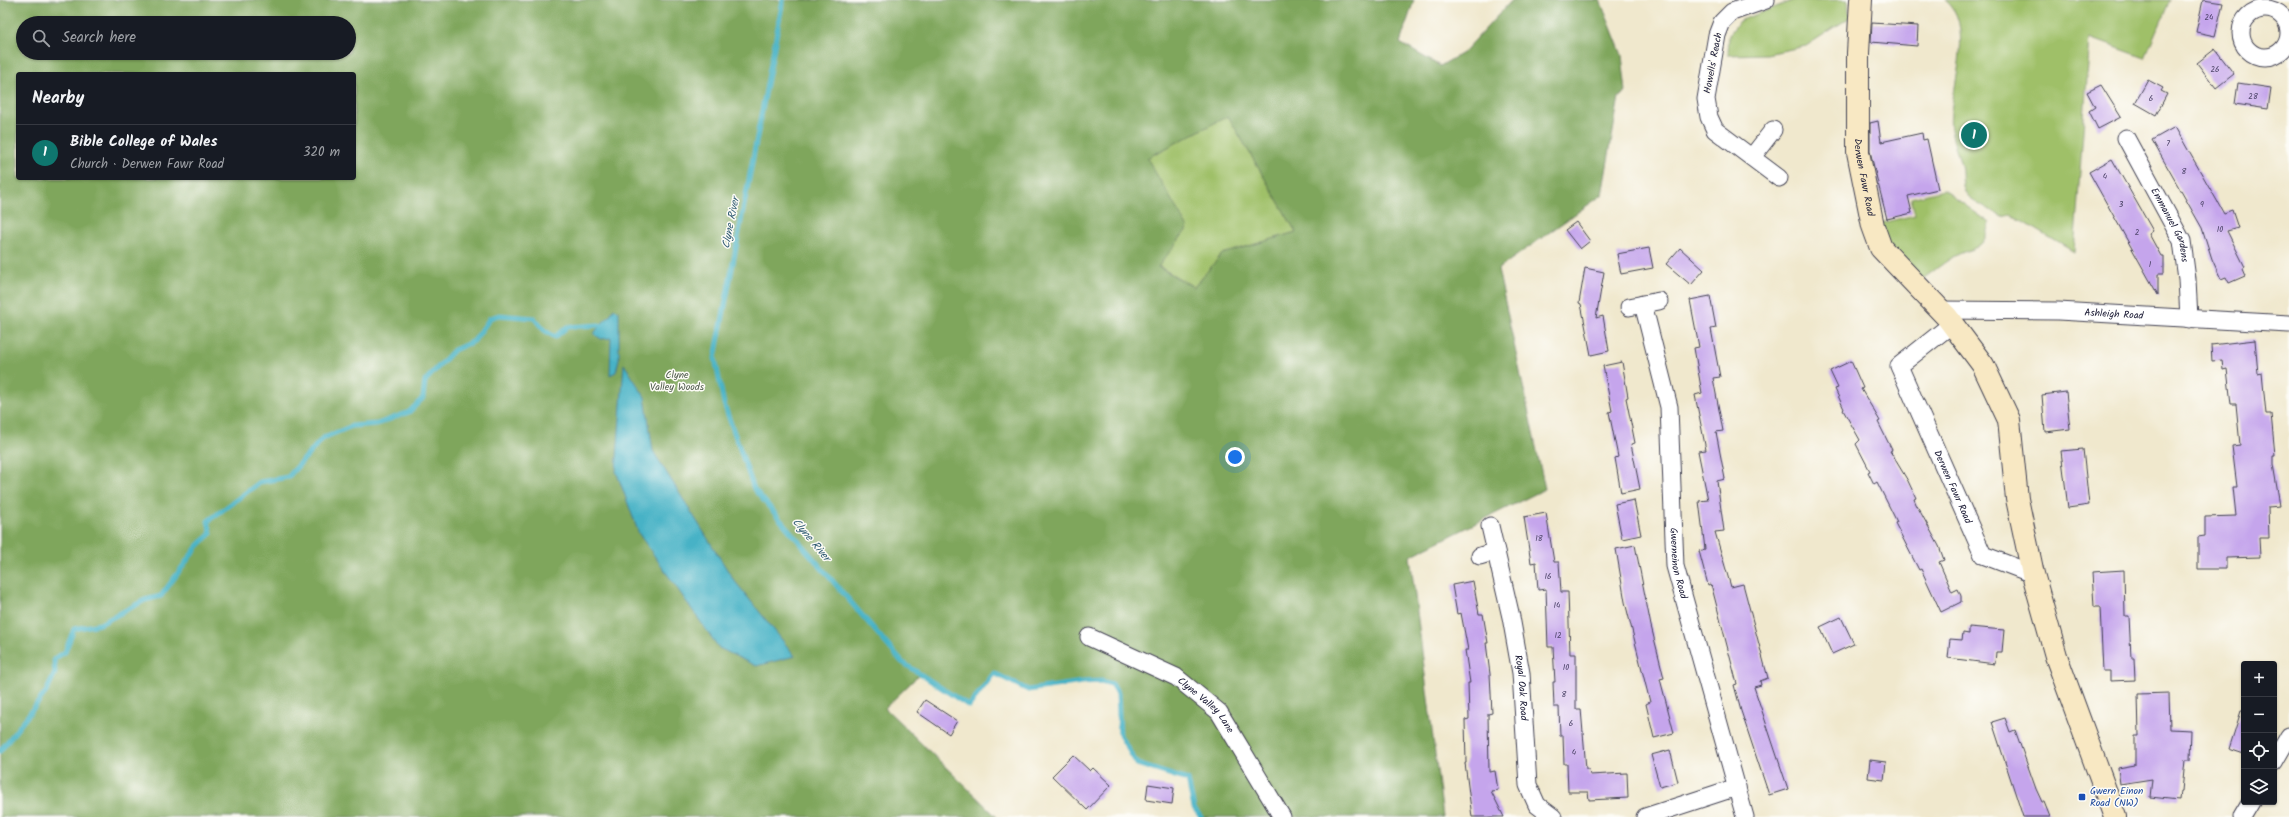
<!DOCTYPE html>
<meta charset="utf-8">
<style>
body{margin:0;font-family:Kalam,sans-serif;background:#20242c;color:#f1f3f6}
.controls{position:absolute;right:12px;bottom:12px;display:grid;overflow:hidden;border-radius:4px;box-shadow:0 1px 3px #0004}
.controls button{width:36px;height:36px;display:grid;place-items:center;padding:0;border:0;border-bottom:1px solid #363941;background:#171b24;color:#f1f3f6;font:20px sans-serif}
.you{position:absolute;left:1235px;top:457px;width:14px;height:14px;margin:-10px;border:3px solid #fff;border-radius:50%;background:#1a73e8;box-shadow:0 0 0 6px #1a73e833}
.badge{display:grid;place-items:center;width:26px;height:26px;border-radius:50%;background:#0f766e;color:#fff;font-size:13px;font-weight:700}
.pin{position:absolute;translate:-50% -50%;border:2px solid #fff;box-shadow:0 1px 4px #0006}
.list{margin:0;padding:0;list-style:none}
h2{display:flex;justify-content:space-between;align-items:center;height:52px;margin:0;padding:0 16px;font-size:17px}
h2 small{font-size:13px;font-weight:400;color:#9ea1a6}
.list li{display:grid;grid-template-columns:26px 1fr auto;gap:12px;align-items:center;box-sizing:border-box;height:56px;padding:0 16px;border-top:1px solid #363941}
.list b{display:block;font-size:15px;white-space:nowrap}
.list p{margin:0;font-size:13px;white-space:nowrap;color:#9ea1a6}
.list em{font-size:13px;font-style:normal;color:#9ea1a6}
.icon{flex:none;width:22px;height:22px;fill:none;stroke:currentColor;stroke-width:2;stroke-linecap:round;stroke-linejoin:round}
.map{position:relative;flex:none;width:2289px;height:817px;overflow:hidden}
.search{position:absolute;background:#171b24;box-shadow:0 1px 3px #0004;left:16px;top:16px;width:340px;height:44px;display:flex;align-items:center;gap:10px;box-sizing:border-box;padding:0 14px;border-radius:22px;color:#9ea1a6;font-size:15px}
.panel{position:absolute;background:#171b24;box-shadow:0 1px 3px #0004;left:16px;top:72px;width:340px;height:108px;border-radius:4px}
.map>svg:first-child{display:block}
</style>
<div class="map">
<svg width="2289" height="817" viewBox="0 0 2289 817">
<rect width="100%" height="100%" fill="#fdfcf7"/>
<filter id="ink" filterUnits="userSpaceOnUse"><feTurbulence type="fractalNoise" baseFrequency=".025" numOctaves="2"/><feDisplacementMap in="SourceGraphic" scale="8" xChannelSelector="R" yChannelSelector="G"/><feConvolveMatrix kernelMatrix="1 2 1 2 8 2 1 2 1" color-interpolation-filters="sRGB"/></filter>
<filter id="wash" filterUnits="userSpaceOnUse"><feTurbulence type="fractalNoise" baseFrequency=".012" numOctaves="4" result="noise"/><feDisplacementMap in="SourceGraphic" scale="16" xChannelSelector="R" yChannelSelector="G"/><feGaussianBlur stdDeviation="0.9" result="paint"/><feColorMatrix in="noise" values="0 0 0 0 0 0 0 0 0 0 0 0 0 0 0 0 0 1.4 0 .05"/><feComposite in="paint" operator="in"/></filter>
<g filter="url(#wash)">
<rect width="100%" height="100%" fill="#f0e8cd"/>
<g fill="#9fc068" stroke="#607152">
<polygon points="1794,0 1848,0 1849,12 1852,16 1806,46 1767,54 1728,55 1729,35 1739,21"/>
<path d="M1945,0h225l-25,58 -55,-20 -16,214 -62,-37 -10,2 -32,-19 -5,-6c-4,-9 -2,-17 -4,-27 -5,-19 -13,-32 -10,-53 3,-30 23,-91 -6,-112z"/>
<polygon points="1228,115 1296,232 1223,254 1194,287 1158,266 1147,158"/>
<path d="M1944,190l46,33c-7,30 -15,22 -37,34 -11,7 -22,16 -33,24l-32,-35 -7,-23 34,-8 -4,-17z"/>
</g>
<path fill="#7fa65c" stroke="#50644c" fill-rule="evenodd" d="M0,0h1414l-14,43 40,23 24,-14 48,-52h88l22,55 4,37 -7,5 -17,98 -104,74 47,220 -135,67 33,261h-242l-7,-9 -6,-28 -51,-16 -17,-29 -2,-42 -6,-9 -11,-3 -19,1 -54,8 -34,-17 -25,33 -49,-32 -35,34 112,109h-997zM23,23h326v30h-326zM18,74h336v104h-336zM1228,116l68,116 -74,22 -28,33 -36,-20 30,-39 -41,-70z"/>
<g fill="#47b2c6" stroke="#346a80">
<path d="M614,308l5,4v47l-3,13 -6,3 1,-37 -10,1 -7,-5c6,-12 15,-14 20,-26z"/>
<polygon points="624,364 645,397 653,451 733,579 795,656 756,666 719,648 639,534 616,471"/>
</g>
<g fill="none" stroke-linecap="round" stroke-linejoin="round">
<g stroke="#47b2c6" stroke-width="5">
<polyline points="783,0 715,358 724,404 754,489 902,662 969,706 994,673 1028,690 1082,682 1101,681 1112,684 1118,693 1120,735 1137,764 1188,780 1194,808 1201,817"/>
<polyline points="0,751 46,692 55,673 54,659 65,652 74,629 100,624 145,600 161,596 197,547 211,533 208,521 260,482 288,477 323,438 352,426 377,424 409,412 423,398 425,381 454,350 474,341 490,318 499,315 534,318 544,330 555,337 567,327 599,325"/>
</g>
</g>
<g id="blocks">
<g fill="#c5a5ec">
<polygon points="2203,0 2223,3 2215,36 2196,32"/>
<polygon points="1872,23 1918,26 1917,46 1871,42"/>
<polygon points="2215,49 2234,74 2216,88 2197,63"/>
<polygon points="2148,80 2163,88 2161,91 2167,94 2156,115 2135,103"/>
<polygon points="2238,83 2271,88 2268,109 2235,104"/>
<polygon points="2101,85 2121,117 2098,129 2089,111 2095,107 2087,92"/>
<polygon points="1878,121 1881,142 1922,133 1923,140 1927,139 1938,189 1908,196 1912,213 1887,219 1870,151 1870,123"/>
<polygon points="2175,127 2224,213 2232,210 2238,228 2227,231 2245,267 2242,269 2245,276 2229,283 2226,277 2221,279 2212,259 2202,228 2152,140"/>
<polygon points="2112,159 2153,231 2149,234 2161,256 2164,256 2164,274 2158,274 2158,295 2089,172"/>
<polygon points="1576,222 1590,241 1580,249 1565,230"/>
<polygon points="1649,248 1653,268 1621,274 1617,254"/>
<polygon points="1680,248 1704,270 1691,285 1666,264"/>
<polygon points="1585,268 1604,272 1596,318 1603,316 1609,351 1591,355 1581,304 1579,303"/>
<polygon points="1710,296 1716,328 1711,329 1720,377 1713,378 1723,431 1716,432 1725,479 1717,481 1724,531 1715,532 1731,587 1743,584 1768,678 1760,681 1761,685 1754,687 1788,789 1769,795 1741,711 1734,685 1737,684 1711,584 1708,585 1699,551 1705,549 1699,501 1708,500 1698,451 1706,450 1695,395 1702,393 1694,348 1699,347 1690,300"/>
<polygon points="2255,340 2258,374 2262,373 2266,414 2271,414 2275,455 2273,455 2273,464 2280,506 2268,507 2269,538 2259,538 2260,557 2226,558 2226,569 2198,569 2198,537 2205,536 2205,517 2236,516 2233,487 2237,487 2232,446 2240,445 2236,404 2231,404 2227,369 2223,370 2222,360 2212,361 2211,345"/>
<polygon points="1851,361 1863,388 1861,389 1880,421 1878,422 1892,450 1890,451 1908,481 1916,498 1914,499 1916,504 1939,546 1944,560 1939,562 1952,592 1958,589 1961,596 1961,602 1941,612 1921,569 1919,570 1895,523 1897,522 1877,482 1874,484 1868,472 1870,471 1856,444 1860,440 1843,410 1844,409 1835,389 1838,388 1830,371"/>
<polygon points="1622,362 1628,397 1626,398 1635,443 1631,444 1640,489 1621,493 1615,458 1618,457 1609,412 1612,411 1603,366"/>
<polygon points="2066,392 2070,429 2045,432 2042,395"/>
<polygon points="2083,449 2089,505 2068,508 2061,451"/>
<polygon points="1634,500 1641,535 1622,539 1615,504"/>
<polygon points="1546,513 1554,562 1559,562 1561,592 1568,592 1570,654 1576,654 1576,709 1581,709 1586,769 1589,769 1590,775 1627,773 1628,798 1589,800 1588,792 1568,792 1567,764 1564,764 1563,736 1560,736 1559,707 1554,707 1553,682 1555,682 1553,647 1548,647 1546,589 1538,590 1536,562 1531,563 1524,517"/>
<polygon points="1635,545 1651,626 1664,678 1660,679 1674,733 1654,738 1646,704 1650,702 1625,602 1616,549"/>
<polygon points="2124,570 2125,616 2129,616 2131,658 2134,658 2135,680 2110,681 2110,671 2103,671 2100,607 2094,607 2092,572"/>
<polygon points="1473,581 1479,614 1483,614 1488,643 1486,643 1490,674 1492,713 1488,714 1489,772 1495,771 1498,790 1491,791 1504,817 1472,817 1465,763 1466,763 1465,720 1469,719 1468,683 1470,683 1465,650 1468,650 1461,613 1457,614 1452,585"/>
<polygon points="1841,617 1854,644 1832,654 1820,627"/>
<polygon points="1969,627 2004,630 2002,652 1996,652 1995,664 1948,658 1950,639 1962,640 1963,633 1969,634"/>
<polygon points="2169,693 2170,729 2191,730 2190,760 2185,760 2182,791 2180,791 2179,800 2150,797 2152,779 2120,784 2118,768 2135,765 2135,736 2139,736 2138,694"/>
<polygon points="925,700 957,721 949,734 917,712"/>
<polygon points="2241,711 2244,711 2244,754 2229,749"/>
<polygon points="2005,718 2010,732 2015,730 2036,789 2042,802 2044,802 2050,817 2023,817 1992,722"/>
<polygon points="1670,750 1678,782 1660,787 1651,755"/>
<polygon points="1073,755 1090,771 1093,768 1111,785 1087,810 1052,776"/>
<polygon points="1870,760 1886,762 1884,780 1868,778"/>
<polygon points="1148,784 1174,788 1172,804 1146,800"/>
</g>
</g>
</g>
<g filter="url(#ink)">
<use href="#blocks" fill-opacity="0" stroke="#414051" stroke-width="1"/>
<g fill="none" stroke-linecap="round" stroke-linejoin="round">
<defs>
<g id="street">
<polyline points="1766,0 1732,12 1722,22 1717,35 1706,99 1709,117 1715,130 1779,178"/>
<circle cx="2265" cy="33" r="24"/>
<path id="s1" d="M2126,138l56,103 5,38 2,40"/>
<polyline points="1752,157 1773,130"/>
<path id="s2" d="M1643,304l26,103 6,159 70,251"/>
<polyline points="1629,307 1659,301"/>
<path id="s3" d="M1939,310l119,1 231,13"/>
<path id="s4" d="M1952,324l-53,42 84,189 50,19"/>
<path id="s5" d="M1490,526l21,91 10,56 7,112 9,20 16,12"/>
<polyline points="1480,556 1496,551"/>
<path id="s6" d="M1089,637l87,40 43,35 63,105"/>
<polyline points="2274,762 2289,736"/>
<polyline points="1645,817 1737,787"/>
<polyline points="2242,817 2251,802"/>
</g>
<g id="secondary">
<path id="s7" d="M1861,0l-3,53v99l15,74 8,22 66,69 36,48 26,55 8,79 16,75 23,82 59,161"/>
</g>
</defs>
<use href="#street" stroke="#414051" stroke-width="19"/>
<use href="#secondary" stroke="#414051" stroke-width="24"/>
<use href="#street" stroke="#fff" stroke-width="17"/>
<use href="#secondary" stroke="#f8e8c3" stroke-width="22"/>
</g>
</g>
<rect fill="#1a4fb4" stroke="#fdfcf7" stroke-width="1.5" x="2078" y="793" width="8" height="8" rx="2"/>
<g text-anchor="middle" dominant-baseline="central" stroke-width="3" stroke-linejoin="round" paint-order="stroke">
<g font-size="8" fill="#4b4367">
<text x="2209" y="17">24</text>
<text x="2215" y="69">26</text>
<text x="2253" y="96">28</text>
<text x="2151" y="98">6</text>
<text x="2168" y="143">7</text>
<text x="2184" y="171">8</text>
<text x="2105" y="176">4</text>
<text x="2121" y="204">3</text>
<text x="2202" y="204">9</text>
<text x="2220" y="229">10</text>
<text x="2137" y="232">2</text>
<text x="2150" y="264">1</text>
<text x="1539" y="538">18</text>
<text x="1548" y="576">16</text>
<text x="1557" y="605">14</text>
<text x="1558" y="635">12</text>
<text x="1566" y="667">10</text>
<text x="1564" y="694">8</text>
<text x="1571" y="723">6</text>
<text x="1574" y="752">4</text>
</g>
<g font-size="10" fill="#22223b" stroke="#fdfcf7">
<text transform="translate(1713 63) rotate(-79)">Howells' Reach</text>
<text stroke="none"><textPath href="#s7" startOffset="178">Derwen Fawr Road</textPath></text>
<text stroke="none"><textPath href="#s1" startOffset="98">Emmanuel Gardens</textPath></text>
<text stroke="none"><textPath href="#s3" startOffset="175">Ashleigh Road</textPath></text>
<text stroke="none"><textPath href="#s4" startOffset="200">Derwen Fawr Road</textPath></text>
<text stroke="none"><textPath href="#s2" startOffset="263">Gwerneinon Road</textPath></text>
<text stroke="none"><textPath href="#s5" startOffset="165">Royal Oak Road</textPath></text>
<text stroke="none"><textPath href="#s6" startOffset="137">Clyne Valley Lane</textPath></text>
</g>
<g font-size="10" fill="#4e594b" stroke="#fdfcf7">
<text x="677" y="375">Clyne<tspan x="677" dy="12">Valley Woods</tspan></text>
</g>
<g font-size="10" fill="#164399" stroke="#fdfcf7" text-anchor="start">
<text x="2090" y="791">Gwern Einon<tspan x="2090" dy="12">Road (NW)</tspan></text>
</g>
<g font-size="11" font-style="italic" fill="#315c73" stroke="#fdfcf7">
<text transform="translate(731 223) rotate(-79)">Clyne River</text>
<text transform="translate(811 540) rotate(50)">Clyne River</text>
</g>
</g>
</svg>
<div class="controls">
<button>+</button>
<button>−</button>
<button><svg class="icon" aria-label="locate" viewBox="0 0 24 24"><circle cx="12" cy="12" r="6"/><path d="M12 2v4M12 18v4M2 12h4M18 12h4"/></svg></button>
<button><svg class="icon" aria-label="layers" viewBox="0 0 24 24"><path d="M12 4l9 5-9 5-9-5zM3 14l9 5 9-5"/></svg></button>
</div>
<div class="you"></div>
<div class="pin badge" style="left:1974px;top:135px">1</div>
<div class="search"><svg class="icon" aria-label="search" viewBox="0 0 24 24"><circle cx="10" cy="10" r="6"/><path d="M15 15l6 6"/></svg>Search here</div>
<section class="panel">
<h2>Nearby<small></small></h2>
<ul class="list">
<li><span class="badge">1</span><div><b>Bible College of Wales</b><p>Church · Derwen Fawr Road</p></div><em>320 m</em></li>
</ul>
</section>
</div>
